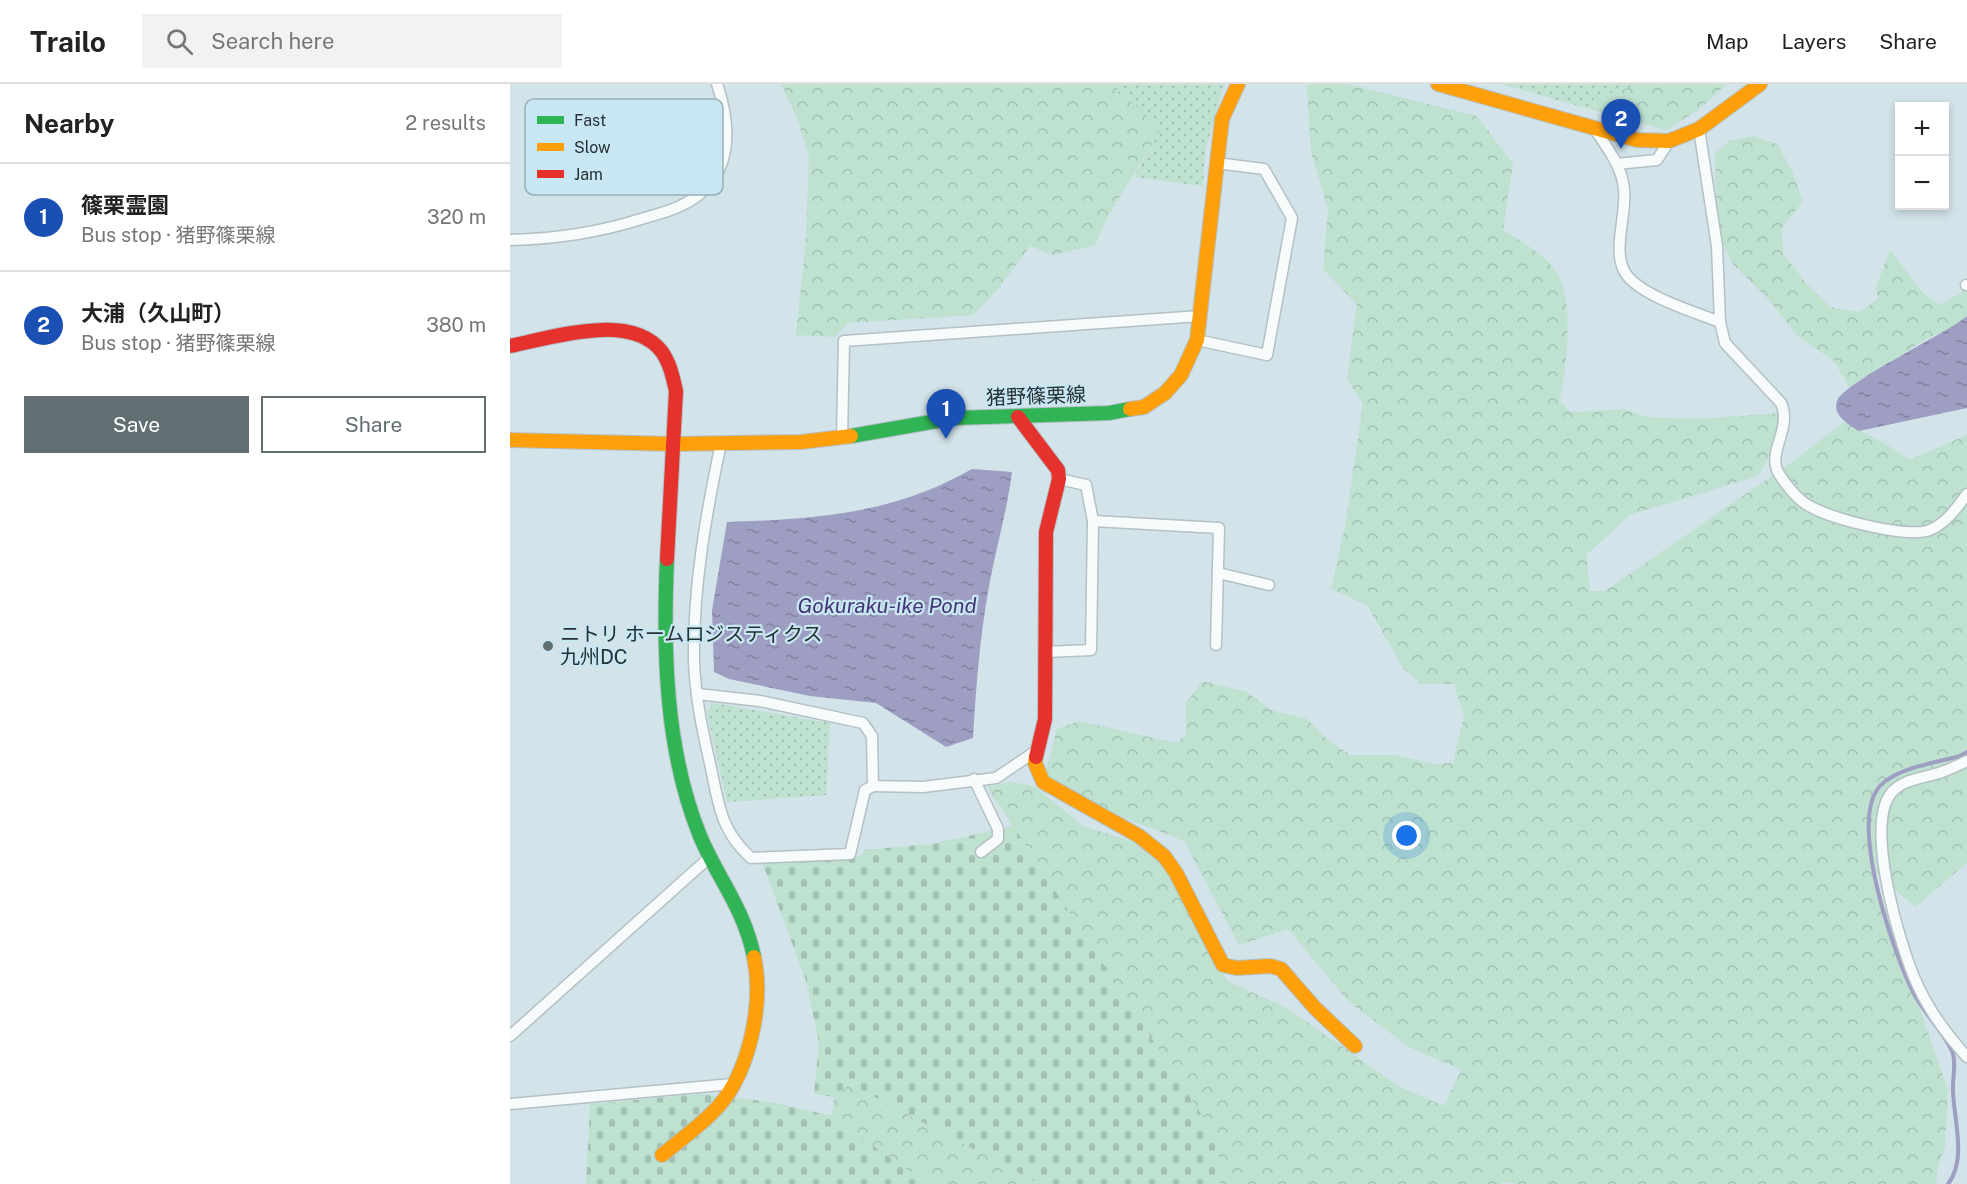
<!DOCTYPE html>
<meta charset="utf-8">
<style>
body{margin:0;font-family:"Public Sans","Noto Sans JP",sans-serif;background:#f2f2f2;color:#222}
.controls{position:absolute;right:18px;top:18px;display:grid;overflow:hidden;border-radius:0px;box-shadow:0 3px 9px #0003}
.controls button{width:54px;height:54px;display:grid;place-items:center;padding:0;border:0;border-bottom:2px solid #e0e0e0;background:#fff;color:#222;font:30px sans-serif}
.you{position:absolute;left:897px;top:752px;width:21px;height:21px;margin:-15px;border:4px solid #fff;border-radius:50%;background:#1a73e8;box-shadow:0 0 0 9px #1a73e833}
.badge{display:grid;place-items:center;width:39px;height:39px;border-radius:50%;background:#616f73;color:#fff;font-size:20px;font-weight:700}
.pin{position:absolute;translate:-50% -50px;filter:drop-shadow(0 2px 3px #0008)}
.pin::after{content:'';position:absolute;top:32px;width:21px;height:18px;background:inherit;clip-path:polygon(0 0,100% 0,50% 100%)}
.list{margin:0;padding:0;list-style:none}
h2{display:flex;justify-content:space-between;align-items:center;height:78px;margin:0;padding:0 24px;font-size:26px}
h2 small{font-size:20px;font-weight:400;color:#767676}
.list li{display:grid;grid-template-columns:39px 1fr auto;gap:18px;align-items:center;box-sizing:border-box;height:108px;padding:0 24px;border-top:2px solid #e0e0e0}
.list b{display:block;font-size:22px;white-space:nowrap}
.list p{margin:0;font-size:20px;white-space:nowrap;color:#767676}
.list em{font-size:20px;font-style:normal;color:#767676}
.actions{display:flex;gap:12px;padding:18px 24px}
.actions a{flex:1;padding:14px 0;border:2px solid #616f73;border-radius:0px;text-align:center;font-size:21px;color:#616f73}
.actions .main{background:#616f73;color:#fff}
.icon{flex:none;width:33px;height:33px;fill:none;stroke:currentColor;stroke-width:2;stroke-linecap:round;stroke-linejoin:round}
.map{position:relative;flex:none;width:1457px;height:1100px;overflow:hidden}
header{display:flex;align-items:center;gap:36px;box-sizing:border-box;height:84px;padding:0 30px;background:#fff;border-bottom:2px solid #e0e0e0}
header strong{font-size:28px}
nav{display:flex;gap:33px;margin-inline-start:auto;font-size:21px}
.search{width:420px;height:54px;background:#f2f2f2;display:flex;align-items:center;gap:15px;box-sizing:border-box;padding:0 21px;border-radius:0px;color:#767676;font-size:22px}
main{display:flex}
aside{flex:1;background:#fff}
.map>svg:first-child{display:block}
</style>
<header>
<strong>Trailo</strong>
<div class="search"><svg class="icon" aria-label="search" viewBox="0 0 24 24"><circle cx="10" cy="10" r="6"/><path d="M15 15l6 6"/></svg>Search here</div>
<nav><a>Map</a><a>Layers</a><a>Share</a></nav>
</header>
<main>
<aside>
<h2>Nearby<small>2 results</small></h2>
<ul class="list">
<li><span class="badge" style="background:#1a4fb4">1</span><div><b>篠栗霊園</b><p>Bus stop · 猪野篠栗線</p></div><em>320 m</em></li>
<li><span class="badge" style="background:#1a4fb4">2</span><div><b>大浦（久山町）</b><p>Bus stop · 猪野篠栗線</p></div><em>380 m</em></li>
</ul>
<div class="actions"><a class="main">Save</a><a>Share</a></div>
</aside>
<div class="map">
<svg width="1457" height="1100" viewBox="0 0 1457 1100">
<defs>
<pattern id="green-dots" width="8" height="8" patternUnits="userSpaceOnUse" patternTransform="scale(1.5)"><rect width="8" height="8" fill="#bee1d0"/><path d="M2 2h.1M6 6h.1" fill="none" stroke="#a3c1b3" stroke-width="1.8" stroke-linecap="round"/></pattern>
<pattern id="forest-crowns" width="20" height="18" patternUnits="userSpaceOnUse" patternTransform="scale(1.5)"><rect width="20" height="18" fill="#bee1d0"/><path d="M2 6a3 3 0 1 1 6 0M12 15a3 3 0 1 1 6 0" fill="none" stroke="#a3c1b3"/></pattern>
<pattern id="cemetery-stones" width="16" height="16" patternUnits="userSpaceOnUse" patternTransform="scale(1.5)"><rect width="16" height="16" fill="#bee1d0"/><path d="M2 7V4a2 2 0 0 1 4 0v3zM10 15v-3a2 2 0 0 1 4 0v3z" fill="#a3c1b3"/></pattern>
<pattern id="water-ripples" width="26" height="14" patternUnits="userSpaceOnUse" patternTransform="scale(1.5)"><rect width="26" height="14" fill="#9e9ec3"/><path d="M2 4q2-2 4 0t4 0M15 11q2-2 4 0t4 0" fill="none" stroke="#81819f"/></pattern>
</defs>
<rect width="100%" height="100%" fill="#d2e3e9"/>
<g fill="url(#green-dots)">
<polygon points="607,0 714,0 695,68 693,102 624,93 649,48 630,23 608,9"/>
<polygon points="991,0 1131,0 1083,15 1083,26"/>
<polygon points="203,619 320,639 316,711 217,718 197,628"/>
</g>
<g fill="url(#forest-crowns)">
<path d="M271,0h336l1,9 22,14 19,25c-21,38 -48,73 -64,113l-42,10 -23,-9 -33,44 -24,25 -125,8 -13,14 -39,-2 10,-97 3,-81 -12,-39z"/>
<path d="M800,0h37l130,32 36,48 -10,66c18,11 51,30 58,51 12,30 5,89 -1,120l10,11 55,-3 21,8 52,2 82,-6 -4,33 -18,30 -128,39 -44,40 4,36h15l190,-131 49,-38 42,22 23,16 58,-25v428l-52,44 -44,-38 77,221 -3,57 -7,19 -2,18h-422l-2,-2 -13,2h-279l-2,-44 -231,-353 25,-5 22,4 49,40 85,27 59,128 60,27 113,79 44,19 17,-36 -52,-23 -61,-46 -60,-72 -49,16 -55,-104 -133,-52 -8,-9 14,-51 22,-8 97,22 10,-8v-32l16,-22 45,11 24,18 36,9 20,20 23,16h46l37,9 20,-1 11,-47 -10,-32h-33l-18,-16 -36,-63 -36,-16 14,-62 18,-123 -16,-25 10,-74 -34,-36 5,-59 -17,-58 -4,-65z"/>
<polygon points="1131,0 1217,0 1188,26 1156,46 1083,26 1083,15"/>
<polygon points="1243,52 1267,60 1281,85 1293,117 1272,144 1273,169 1296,199 1320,223 1349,228 1368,215 1366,203 1380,166 1413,209 1430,221 1457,205 1457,232 1442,244 1418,254 1339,303 1324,277 1289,253 1257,214 1223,180 1211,155 1206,112 1205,69 1219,57"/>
<polygon points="340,1000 530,1100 423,1100 390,1081 322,1032 324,1013"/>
</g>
<g fill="url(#cemetery-stones)">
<polygon points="503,742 708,1056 710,1100 530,1100 340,1000 324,1013 304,1010 309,959 296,897 252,778 351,772 354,766 422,760"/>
<polygon points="190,1010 260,1018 322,1032 390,1081 423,1100 76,1100 80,1020"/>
</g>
<g fill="url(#water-ripples)">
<path d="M1457,232v92l-108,23c-10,-6 -27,-16 -22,-30 7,-19 109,-67 130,-85z"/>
<path d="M462,385l40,3c-5,39 -16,76 -23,114 -9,50 -13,101 -16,152l-27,9 -70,-44 -66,-7 -81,-17 -15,-7 -2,-62 15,-88c66,-2 137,-6 199,-31 16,-6 31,-14 46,-22z"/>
</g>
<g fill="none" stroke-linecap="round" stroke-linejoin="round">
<path stroke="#9e9ec3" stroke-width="4" d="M1438,1100c19,-24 6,-64 5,-92 -1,-13 4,-30 -1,-41 -10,-22 -30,-39 -40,-61 -19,-39 -64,-169 -32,-204 18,-19 56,-23 80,-30l7,-4"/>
<defs>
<g id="street">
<path d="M1084,44c12,18 28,38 30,61 3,28 -13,63 2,85 15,22 69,38 94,48"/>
<path d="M1189,45l18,117 3,76 5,21 56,60c11,24 -12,47 -4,67 5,10 17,25 26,32 21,16 99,35 124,29 17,-5 30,-23 40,-37"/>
<polyline points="1107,80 1147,76 1159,57"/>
<path d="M0,156c46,-1 87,-7 131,-21 13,-4 27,-7 39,-13 53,-24 53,-75 37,-122"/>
<polyline points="1456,201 1457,201"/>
<polyline points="687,256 757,271 782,134 754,85 706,79"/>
<polyline points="332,354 334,257 690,232"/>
<path d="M211,359c-15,71 -28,144 -27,217 1,37 9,73 17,108 8,38 10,63 40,90l99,-4 15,-64 8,-4"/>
<polyline points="583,437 709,444 706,561"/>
<polyline points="708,489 759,501"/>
<polyline points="536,568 581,566 583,437 576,401 549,395"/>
<polyline points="188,610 250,617 353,639 362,652 363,702 413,703 486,694 526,667"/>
<path d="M1457,677c-8,4 -17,8 -25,11 -17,6 -37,6 -50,20 -28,32 7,149 22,185 12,29 32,57 53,80"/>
<polyline points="464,695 488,745 488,755 471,768"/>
<polyline points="0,952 201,772"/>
<polyline points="0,1020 223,1000"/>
</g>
<g id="fast">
<polyline points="341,352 444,334 599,329 620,325"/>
<path d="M157,475c-4,91 -2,191 33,277 18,43 44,72 54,121"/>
</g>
<g id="slow">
<polyline points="928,0 1127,56 1159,57 1189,45 1250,0"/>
<polyline points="620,325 634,323 655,309 671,291 687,256 712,35 728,0"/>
<polyline points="0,356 164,360 291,358 341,352"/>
<polyline points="526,673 525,679 533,698 629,752 654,772 666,789 713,881 727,884 760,882 771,885 805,924 845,962"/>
<path d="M152,1071c17,-14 35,-27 50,-42 37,-35 52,-108 42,-156"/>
</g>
<g id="jam">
<path d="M0,262c41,-8 121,-35 152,6 8,11 11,26 14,39l-9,168"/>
<polyline points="508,333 548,386 549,395 536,448 535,635 526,673"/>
</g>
</defs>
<use href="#street" stroke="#b3c0c4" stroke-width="13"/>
<use href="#fast" stroke="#b3c0c4" stroke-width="16"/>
<use href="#slow" stroke="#b3c0c4" stroke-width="16"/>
<use href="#jam" stroke="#b3c0c4" stroke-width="16"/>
<use href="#street" stroke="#f8fbfc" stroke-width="10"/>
<use href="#fast" stroke="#30b455" stroke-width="14"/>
<use href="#slow" stroke="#ff9f0a" stroke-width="14"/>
<use href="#jam" stroke="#e5322d" stroke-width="14"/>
</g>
<circle fill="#616f73" stroke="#c9e7f2" stroke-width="2" cx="38" cy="562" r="6"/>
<g text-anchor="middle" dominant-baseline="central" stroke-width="4.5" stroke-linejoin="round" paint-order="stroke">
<g font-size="20" fill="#243034" stroke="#c9e7f2">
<text transform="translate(526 312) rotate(-2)">猪野篠栗線</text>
</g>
<g font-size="20" fill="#243034" stroke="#c9e7f2" text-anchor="start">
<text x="50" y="550">ニトリ ホームロジスティクス<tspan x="50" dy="23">九州DC</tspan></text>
</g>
<g font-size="21" font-style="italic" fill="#433576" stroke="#c9e7f2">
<text x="377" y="521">Gokuraku-ike Pond</text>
</g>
</g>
<rect x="15" y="15" width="198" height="96" rx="9" fill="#c9e7f2" stroke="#98b0b9" stroke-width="1.5"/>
<rect x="27" y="32" width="27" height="8" fill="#30b455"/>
<rect x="27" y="59" width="27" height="8" fill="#ff9f0a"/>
<rect x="27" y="86" width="27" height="8" fill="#e5322d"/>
<g font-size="16" fill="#243034">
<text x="64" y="42">Fast</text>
<text x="64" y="69">Slow</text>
<text x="64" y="96">Jam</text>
</g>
</svg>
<div class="controls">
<button>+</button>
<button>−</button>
</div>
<div class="you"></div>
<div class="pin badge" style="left:436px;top:355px;background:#1a4fb4">1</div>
<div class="pin badge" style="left:1111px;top:65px;background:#1a4fb4">2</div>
</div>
</main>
